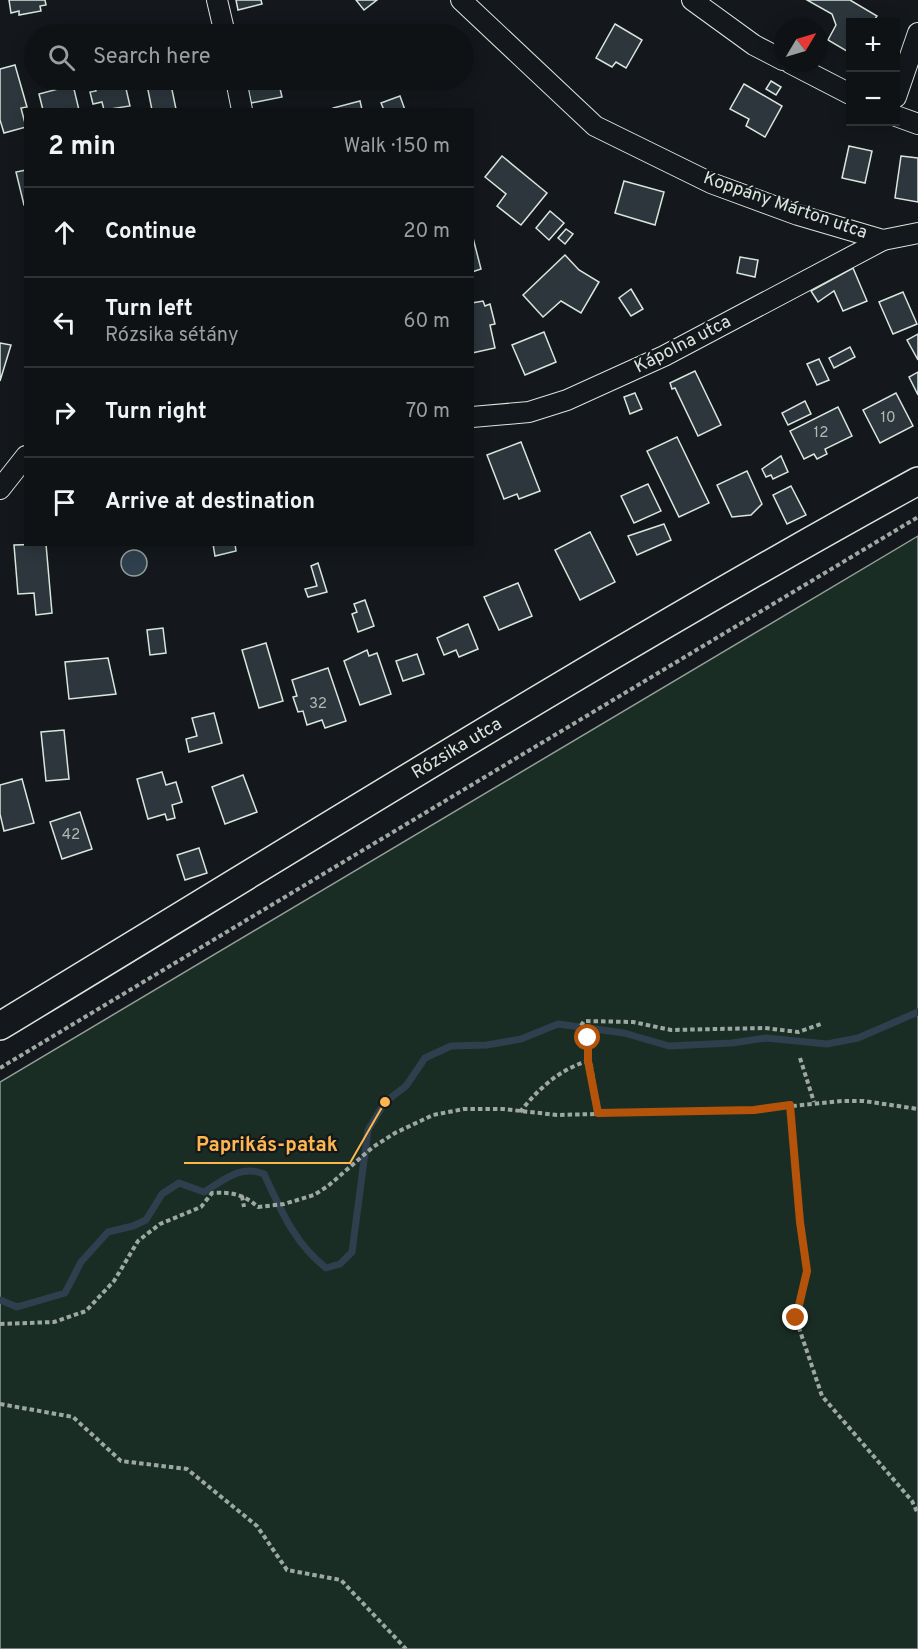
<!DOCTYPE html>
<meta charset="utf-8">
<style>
body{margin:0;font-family:Overpass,sans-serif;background:#181b1e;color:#f1f3f6}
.controls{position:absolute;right:18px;top:18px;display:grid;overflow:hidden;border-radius:0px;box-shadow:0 3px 15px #0003}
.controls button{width:54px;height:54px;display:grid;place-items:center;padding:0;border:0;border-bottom:2px solid #2f3234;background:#0f1215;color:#f1f3f6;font:30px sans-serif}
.compass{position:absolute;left:774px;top:18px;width:54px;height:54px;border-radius:50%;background:#0f1215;box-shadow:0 3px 15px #0003;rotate:52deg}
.stop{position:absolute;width:18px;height:18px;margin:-14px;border:4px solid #b45309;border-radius:50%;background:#fff}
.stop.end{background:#b45309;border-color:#fff;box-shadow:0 2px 6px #0008}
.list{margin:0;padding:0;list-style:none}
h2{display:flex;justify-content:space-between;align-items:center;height:78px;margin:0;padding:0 24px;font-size:26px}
h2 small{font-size:20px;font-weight:400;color:#9b9ea0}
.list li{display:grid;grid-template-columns:39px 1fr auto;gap:18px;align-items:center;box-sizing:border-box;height:90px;padding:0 24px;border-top:2px solid #2f3234}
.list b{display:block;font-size:22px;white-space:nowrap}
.list p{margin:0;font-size:20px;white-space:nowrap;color:#9b9ea0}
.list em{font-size:20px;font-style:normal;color:#9b9ea0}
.icon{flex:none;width:33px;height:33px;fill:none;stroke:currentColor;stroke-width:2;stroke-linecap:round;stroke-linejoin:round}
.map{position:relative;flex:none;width:918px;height:1649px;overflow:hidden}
.search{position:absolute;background:#0f1215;box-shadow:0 3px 15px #0003;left:24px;top:24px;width:450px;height:66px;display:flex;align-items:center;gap:15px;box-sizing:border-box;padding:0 21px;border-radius:33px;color:#9b9ea0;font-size:22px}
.panel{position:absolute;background:#0f1215;box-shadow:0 3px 15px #0003;left:24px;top:108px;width:450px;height:438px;border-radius:0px}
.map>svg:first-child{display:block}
</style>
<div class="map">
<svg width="918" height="1649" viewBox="0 0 918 1649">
<rect width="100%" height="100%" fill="#14181c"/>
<polygon fill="#1a2d24" stroke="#939e99" stroke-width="1.5" points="918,536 918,1649 0,1649 0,1082"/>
<circle fill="#2f3f4d" stroke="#939e99" stroke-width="1.5" cx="134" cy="563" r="13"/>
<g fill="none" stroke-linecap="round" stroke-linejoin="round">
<path stroke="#2f3f4d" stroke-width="7" d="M0,1300l17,7 48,-14 16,-31 27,-30 25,-6 13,-6 16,-26 17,-11 25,9c20,-12 37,-28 60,-18 17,36 30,69 62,94l14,-4 12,-12 16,-122 17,-28 21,-16 19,-28 26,-12 36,-1 34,-6 37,-15 66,9 45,13 63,-3 34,-5 61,6 31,-6 60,-26"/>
</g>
<g fill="#2c363c" stroke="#d8e6dc" stroke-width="1.5">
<polygon points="9,0 45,0 46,5 40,6 41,11 19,15 19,11 11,13"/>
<polygon points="236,0 261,0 262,4 238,10"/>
<polygon points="356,0 377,0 364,10"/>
<polygon points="807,0 850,0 877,16 873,22 850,22 850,53 828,40 836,25 832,14"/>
<polygon points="615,24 642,40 626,68 616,62 612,67 596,58"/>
<polygon points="15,65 27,107 21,108 26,127 4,133 0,120 0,69"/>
<polygon points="93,80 124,80 130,106 104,110 102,102 93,104 90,92 96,91"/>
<polygon points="146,80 170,80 176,109 152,110"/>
<polygon points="246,80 278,80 282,97 251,103"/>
<polygon points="771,81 781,87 776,95 766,89"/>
<polygon points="744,84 782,106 765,137 746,126 749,119 730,109"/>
<polygon points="73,85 79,110 43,110 39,94"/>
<polygon points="400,96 405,110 384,110 381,103"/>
<polygon points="360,101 362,110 333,110 333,108"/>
<polygon points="849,146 872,151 865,183 842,178"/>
<polygon points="502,156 547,193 521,225 497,206 506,194 485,177"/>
<polygon points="901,156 918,158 918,202 895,198"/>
<polygon points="26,170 26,205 24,205 16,172"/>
<polygon points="624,181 664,192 655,225 615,213"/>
<polygon points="550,211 564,223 549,240 536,228"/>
<polygon points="566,229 573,234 565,244 558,238"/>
<polygon points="472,234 481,269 472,272"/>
<polygon points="565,255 579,270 599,282 581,313 561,301 543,317 523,295"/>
<polygon points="740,257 758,260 755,277 737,273"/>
<polygon points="853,268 867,301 843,311 834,291 818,302 811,291"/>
<polygon points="631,289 643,309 631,316 619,298"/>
<polygon points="903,292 917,324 893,334 879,302"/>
<polygon points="483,301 485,306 490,304 495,324 490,325 495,348 472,353 472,303"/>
<polygon points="544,332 556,362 525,375 512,345"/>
<polygon points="918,334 918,360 907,340"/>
<polygon points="0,343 11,345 0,381"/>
<polygon points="850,347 855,357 834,368 829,358"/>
<polygon points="819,359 829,380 817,385 807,364"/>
<polygon points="695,371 721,425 698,436 675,388 672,389 670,383"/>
<polygon points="918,372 918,395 909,377"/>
<polygon points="635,393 642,409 630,414 624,397"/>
<polygon points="896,393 913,426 880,443 863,410"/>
<polygon points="805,401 811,414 788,425 782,413"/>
<polygon points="838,407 852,436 825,449 827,454 817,459 814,454 804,459 790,431"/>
<polygon points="677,437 709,503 679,517 647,451"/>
<polygon points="521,442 540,491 519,499 517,494 504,499 487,455"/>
<polygon points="781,456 788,472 773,479 771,475 766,477 762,469"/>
<polygon points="747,471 762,504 751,515 732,517 717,485"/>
<polygon points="648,484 661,511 634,523 621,496"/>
<polygon points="791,486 806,515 787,524 773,495"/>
<polygon points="664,524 671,540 637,555 628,536"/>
<polygon points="590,532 615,582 580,600 555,550"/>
<polygon points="46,544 52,613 36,615 34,593 18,594 14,545"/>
<polygon points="213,544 235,544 236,551 215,556"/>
<polygon points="318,563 327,592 308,597 305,589 317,586 311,566"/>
<polygon points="518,583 532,616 499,630 484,597"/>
<polygon points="365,600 374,626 358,632 352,614 357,612 354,604"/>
<polygon points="468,624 478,649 459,657 456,650 444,655 437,638"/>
<polygon points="163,628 166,653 150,655 147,630"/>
<polygon points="266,643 283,701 259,708 242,650"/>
<polygon points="367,650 369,656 377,653 391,694 360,705 344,661"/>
<polygon points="417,654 424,674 403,681 396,661"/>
<polygon points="108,658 116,694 69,699 65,662"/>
<polygon points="328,668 346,721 325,728 322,720 307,725 303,711 298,712 293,697 297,696 292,680"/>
<polygon points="214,713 222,743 189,752 186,739 197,736 192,718"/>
<polygon points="64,730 69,779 46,781 41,732"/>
<polygon points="162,772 166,785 176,782 182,802 172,805 175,818 167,820 165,814 148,819 137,779"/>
<polygon points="243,775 257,812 225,824 212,787"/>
<polygon points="22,779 34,823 4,831 0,814 0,785"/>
<polygon points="80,812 92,849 62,859 50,822"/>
<polygon points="199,848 207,873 185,880 177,855"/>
</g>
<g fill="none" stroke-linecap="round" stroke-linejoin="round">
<defs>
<g id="minor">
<polyline points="217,0 225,34"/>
<polyline points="461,0 595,126 711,183 798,215 883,240 918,233"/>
<polyline points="692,0 754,45 783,60"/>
<polyline points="790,63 850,94"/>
<polyline points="236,80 242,110"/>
<polyline points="896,97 918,33"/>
<polyline points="896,116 918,124"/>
<polyline points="472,417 529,412 567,400 664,356 883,240"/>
<polyline points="0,489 26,456"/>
</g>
<path id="secondary" d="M0,1026c304,-184 606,-374 918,-545"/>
</defs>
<use href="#minor" stroke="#d8e6dc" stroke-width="22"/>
<use href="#secondary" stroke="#d8e6dc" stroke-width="30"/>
<g stroke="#9da8a2" stroke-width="4" stroke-dasharray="4.5 3" stroke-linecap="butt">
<polyline points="800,1058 814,1102"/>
<polyline points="0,1068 918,517"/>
<polyline points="790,1105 800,1222 807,1271 796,1319 822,1396 912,1501 918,1514"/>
<path d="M520,1112c18,-23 40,-43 68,-51"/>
<path d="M598,1113c-4,-22 -8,-71 -18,-86l4,-6 49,1 38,8 94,-2 33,4 23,-8"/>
<polyline points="242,1196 244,1207"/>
<path d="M0,1324l54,-2 32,-11 28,-30 24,-40 22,-17 41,-17 11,-14c20,-1 31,1 46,14l26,-3 30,-9 14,-9 45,-39 22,-14 38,-18 31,-6h39l54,6 197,-5 88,-9h22l54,8"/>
<polyline points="0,1404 73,1417 121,1461 187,1469 257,1526 287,1570 341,1580 406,1649"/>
</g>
<use href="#minor" stroke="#14181c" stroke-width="20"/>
<use href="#secondary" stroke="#14181c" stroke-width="27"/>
</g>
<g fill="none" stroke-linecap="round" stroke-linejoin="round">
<polyline stroke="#b45309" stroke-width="8" points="588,1038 588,1061 598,1113 754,1110 790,1105 800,1222 807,1271 796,1318"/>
</g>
<g text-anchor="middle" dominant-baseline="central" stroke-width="4.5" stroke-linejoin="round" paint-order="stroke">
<g font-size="15" fill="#adbab4">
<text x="888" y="418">10</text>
<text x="821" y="433">12</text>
<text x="318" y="704">32</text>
<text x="71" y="835">42</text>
</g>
<g font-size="18" fill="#d8e6dc" stroke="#14181c">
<text transform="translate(785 206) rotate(19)">Koppány Márton utca</text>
<text transform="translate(683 345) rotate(-27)">Kápolna utca</text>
<text transform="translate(457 749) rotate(-31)">Rózsika utca</text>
</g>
</g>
<path fill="none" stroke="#ffb74d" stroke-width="2" d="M385 1102L350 1163H184"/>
<circle fill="#ffb74d" stroke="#14181c" stroke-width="2" cx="385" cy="1102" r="6"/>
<g font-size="20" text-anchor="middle" font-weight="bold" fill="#ffb74d" stroke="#14181c" stroke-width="4.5" stroke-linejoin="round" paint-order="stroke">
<text x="267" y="1151">Paprikás-patak</text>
</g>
</svg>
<div class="controls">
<button>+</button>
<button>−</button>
</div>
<svg class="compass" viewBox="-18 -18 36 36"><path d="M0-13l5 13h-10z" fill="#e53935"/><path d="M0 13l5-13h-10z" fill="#9b9ea0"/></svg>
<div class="stop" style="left:588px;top:1038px"></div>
<div class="stop end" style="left:796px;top:1318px"></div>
<div class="search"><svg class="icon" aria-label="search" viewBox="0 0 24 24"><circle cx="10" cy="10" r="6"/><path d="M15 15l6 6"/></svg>Search here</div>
<section class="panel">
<h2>2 min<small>Walk · 150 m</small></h2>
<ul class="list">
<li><svg class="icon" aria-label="ahead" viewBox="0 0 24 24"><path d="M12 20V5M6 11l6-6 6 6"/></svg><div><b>Continue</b></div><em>20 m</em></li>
<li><svg class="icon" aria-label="left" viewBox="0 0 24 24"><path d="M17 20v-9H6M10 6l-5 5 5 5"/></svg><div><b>Turn left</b><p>Rózsika sétány</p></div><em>60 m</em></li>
<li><svg class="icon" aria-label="right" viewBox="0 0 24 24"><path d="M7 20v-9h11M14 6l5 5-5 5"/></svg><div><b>Turn right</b></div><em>70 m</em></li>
<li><svg class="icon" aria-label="arrive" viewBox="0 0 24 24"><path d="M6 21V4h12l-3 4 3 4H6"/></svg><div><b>Arrive at destination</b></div></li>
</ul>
</section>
</div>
